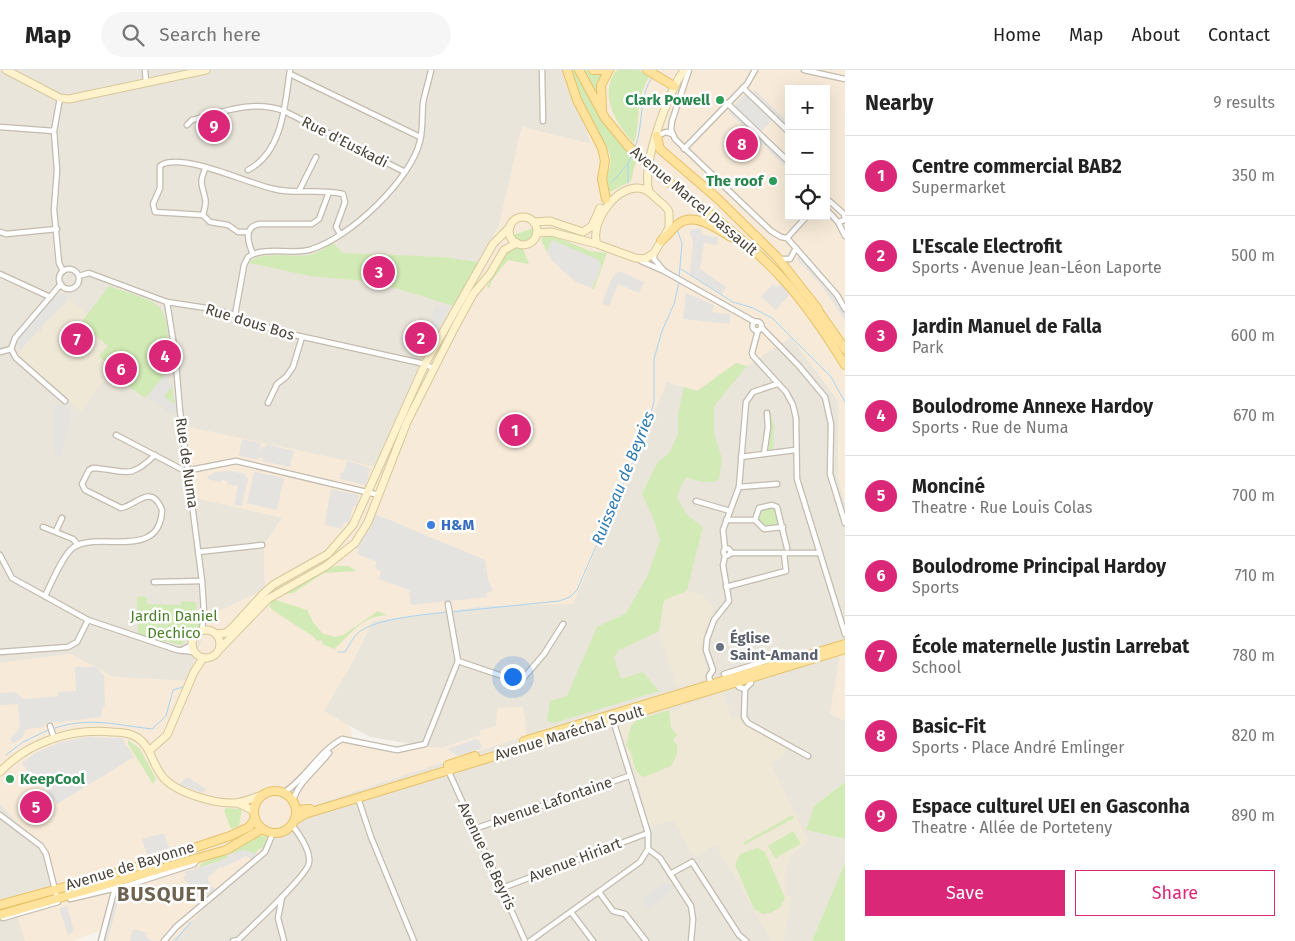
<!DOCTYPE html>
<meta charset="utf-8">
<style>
body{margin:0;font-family:"Fira Sans",sans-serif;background:#f6f6f6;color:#222}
.controls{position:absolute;right:15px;top:15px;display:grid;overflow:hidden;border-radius:0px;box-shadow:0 5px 20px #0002}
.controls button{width:45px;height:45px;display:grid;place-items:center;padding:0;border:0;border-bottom:1px solid #e0e0e0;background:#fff;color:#222;font:25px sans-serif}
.you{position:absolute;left:512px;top:606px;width:18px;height:18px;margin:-12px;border:4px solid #fff;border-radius:50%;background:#1a73e8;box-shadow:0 0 0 8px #1a73e833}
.badge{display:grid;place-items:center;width:32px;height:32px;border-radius:50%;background:#db2777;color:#fff;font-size:16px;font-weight:700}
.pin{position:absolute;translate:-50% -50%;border:2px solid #fff;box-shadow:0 1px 5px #0006}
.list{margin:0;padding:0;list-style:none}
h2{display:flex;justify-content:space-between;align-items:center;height:65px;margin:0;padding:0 20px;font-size:21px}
h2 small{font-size:16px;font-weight:400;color:#767676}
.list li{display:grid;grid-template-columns:32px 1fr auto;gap:15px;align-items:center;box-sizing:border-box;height:80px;padding:0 20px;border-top:1px solid #e0e0e0}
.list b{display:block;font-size:19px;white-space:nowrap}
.list p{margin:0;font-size:16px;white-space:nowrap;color:#767676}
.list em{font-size:16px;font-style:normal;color:#767676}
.actions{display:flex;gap:10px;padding:15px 20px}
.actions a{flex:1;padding:11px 0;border:1px solid #db2777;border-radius:0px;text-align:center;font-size:18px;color:#db2777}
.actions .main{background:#db2777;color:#fff}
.icon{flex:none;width:28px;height:28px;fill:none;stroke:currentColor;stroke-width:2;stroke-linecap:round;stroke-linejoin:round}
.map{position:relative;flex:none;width:845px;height:871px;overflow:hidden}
header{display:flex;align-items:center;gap:30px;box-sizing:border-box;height:70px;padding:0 25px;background:#fff;border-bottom:1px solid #e0e0e0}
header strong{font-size:24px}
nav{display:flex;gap:28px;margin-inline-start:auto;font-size:18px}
.search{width:350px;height:45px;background:#f6f6f6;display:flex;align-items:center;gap:12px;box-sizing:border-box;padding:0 18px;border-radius:28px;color:#767676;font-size:19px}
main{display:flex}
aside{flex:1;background:#fff}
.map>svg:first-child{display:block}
</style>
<header>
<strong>Map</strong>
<div class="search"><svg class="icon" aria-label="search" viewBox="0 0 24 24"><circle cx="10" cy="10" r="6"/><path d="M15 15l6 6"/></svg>Search here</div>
<nav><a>Home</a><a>Map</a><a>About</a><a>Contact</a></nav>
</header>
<main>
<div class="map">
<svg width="845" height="871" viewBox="0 0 845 871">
<rect width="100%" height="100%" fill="#f6f3ec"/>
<g fill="#eae5da">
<polygon points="0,0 567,0 591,74 522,57 499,156 424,290 377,397 192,405 195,428 283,447 264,475 265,519 187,611 113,607 70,584 0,593"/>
<polygon points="791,267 839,332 838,406 845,433 845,572 830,643 845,651 845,712 814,736 806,760 845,769 845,792 812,871 171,871 307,737 527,665 496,656 480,661 481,665 442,678 429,677 370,667 323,641 353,591 373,551 484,536 573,533 666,312 697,321 710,312 747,295"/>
<polygon points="0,733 46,784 59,835 25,871 0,871"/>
</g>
<g fill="#f7ead8" fill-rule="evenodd">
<path d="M567,0h278v433l-7,-27 1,-74 -48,-65 -44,29 -11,-3 -39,28 -30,-9 -94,222 -89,2 -111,15 -20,40 -29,50 26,15 3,17 43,11 33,-7 13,1 39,-13 -1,-4 16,-5 1,-18 26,-1 4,28 -220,72 -136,134h-69l3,-12 -33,12h-47l-8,-24 42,-13 -13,-50 -46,-51v-140l70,-9 43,23 74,4 23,-66 55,-26 -1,-44 19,-27 -88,-20 -10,-72 192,41 47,-106 75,-135 23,-99 69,17zM789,19h37v127h-37z"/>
<polygon points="845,572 845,651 830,643 842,573"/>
</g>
<g fill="#efe8d6">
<polygon points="70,229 88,245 82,253 108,276 112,298 81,342 19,288 20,280 36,262 41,262 43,255 50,247 54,246"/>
<polygon points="687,521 702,525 714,536 700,576 707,600 704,610 677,618 659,561 661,543 664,530"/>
<polygon points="722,623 733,650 740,645 747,654 787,678 780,689 770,692 809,771 792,784 786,800 786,825 791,826 784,871 772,871 716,775 694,787 673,750 650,756 640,718 619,657 620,655 670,640 675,641 681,637"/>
</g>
<g fill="#d2eab5">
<path d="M570,0h5c15,33 35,65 61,91l-5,20 -21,11c-10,-12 4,-23 0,-37 -2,-8 -9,-15 -14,-23 -10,-20 -19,-41 -26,-62z"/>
<polygon points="582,0 604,2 599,14 598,30"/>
<path d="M618,0h21l10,7c-14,21 -8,43 -15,66 -15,-16 -30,-39 -24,-60 2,-6 3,-10 8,-13z"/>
<polygon points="533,158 533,166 528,170 520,171 513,165"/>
<polygon points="544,166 554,166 590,181 607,183 594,219 592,219 601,197 552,170 547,182 541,170"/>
<path d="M333,173l10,10 101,4 34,5 -24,44 -79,-24 -65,-6 -61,-13c8,-13 45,-5 60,-8 9,-2 16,-7 24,-12z"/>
<polygon points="514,177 523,179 529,194 508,190 493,209 489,218 487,217 507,181"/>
<path d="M109,216c12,5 43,12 51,22 9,11 9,43 11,57l-9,10 10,12 4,26 -3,2 -25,-20 -3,3 -36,-26 3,-4 -13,-12 9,-10 -27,-23z"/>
<path d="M736,293l11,3 -33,40v26l8,27 -3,21c-11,4 -21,2 -32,-2l-5,5 -5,14 10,18 16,12 -16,64 -23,9 -5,31 -41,20 -4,7 7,21 22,-7 16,19 -105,32 -7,-2 3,-20 17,-5 30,-69 29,-14 22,-38 12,-35 -7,-22 -11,-24 15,-31 13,-11 8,-18v-21l6,-26 13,4z"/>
<polygon points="771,344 774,355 773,381 767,382 768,346"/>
<polygon points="771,436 776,438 780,455 765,457 758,452 757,441"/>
<polygon points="336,496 348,496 357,501 324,503 293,523 283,524 326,499"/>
<polygon points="137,526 147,527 147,534 181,535 181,531 196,532 197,549 200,552 199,557 181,575 138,565"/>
<path d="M273,529l34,11 6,12 10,12 13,3 7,-2 35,-24 9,4c-28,2 -34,18 -53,34l-12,-5 1,-2 -3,-2 -3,1 -3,-4 -43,-28 -2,-3z"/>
<path d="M669,640l2,18 6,7 -4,5 4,5v9l-6,12 -27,11c-15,-6 -7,-22 -18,-31l5,-20 6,-6z"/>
<polygon points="128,670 140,679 156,709 153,714 128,674"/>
<polygon points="845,712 845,769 806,760 814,736"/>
<polygon points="226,738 242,739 239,756 231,759 224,741"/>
<polygon points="792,745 794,748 744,775 743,773"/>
<polygon points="793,761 801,774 775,788 768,776"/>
<polygon points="260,765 266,767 267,771 261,780 260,778 256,782 257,784 244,780 228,788 198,798 202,793 229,783 229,781"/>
<path d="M758,778l7,4 20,46c-3,11 -13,15 -23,16l-8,-5 -19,-44 5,-11z"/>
<polygon points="845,792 845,871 812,871"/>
</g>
<g fill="#e5e3e0">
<polygon points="755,20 789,53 789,62 750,25"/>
<polygon points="745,24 772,50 761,62 736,38 735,34"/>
<polygon points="731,38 789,92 789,100 728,42"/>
<polygon points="700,158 703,165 718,167 717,175 704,173 700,199 726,217 722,224 690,204 693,172 689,160"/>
<polygon points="552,170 599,190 601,197 592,218 576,212 552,191 547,182"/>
<polygon points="800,183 837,225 845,239 845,250 821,215 797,189"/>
<polygon points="619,201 644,212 639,223 618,214 609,236 602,233 612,208"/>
<polygon points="781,213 791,223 776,240 761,227 773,214 777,217"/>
<polygon points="686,223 714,235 712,242 730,244 730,254 683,249"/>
<polygon points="58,224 63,224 68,228 20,280 16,270"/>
<polygon points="441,234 449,238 431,274 424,273 435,235 440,236"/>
<polygon points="164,306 172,317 164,326 176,336 176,343 173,345 148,325"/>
<polygon points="66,335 71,342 70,353 61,386 54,386 54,335"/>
<polygon points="242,369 261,373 259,386 262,376 266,377 266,374 294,381 290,397 262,391 263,388 259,387 258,390 239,386"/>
<polygon points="347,391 370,398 366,415 340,409 341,402 344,403"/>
<polygon points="230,401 246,404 245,407 248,408 242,436 234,435 238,416 227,414 228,411 222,410 221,412 207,409 208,406 215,402"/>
<polygon points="254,402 284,408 277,440 247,433"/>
<polygon points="331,419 359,425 357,436 353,436 349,453 344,452 342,459 326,455 325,452"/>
<polygon points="375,444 485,490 488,510 493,520 485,524 488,527 411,535 409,520 379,509 381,502 375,497 377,492 357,484 359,479 355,478"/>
<polygon points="75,597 96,597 104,605 105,635 102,639 101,647 44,654 44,657 27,659 22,667 13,674 10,669 18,661 20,656 18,634 0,635 0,623 16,622 24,629 58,626 58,622 76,621"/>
<polygon points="85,667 122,668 134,687 57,734 38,710 40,709 38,705 32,709 22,693 37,682 58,673"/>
<polygon points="476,669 480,671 482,678 458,686 448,680 450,678"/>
<polygon points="187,707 206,719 203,723 179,715"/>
<polygon points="164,763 169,778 147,785 142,769"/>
<polygon points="244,780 257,784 251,789 246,786 222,798 221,796 207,808 210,815 216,820 206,829 202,830 183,808 186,805 184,802 228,789 226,785"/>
<polygon points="668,811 674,818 648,839 642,830"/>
<polygon points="117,825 120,826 107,871 103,871"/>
<polygon points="67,836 74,861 68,865 59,838"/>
<polygon points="133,859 147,863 146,867 153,871 130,871"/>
</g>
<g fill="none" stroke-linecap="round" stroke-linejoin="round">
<g stroke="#a9d4f2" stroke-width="1">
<path d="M634,79c11,-24 3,-51 19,-73"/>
<polyline points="612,112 628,94"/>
<polyline points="628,113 628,94 632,85"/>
<polyline points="677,160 682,173 679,208"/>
<polyline points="681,199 733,232 753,238 772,248 831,307 845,332"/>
<polyline points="451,542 559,531 570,527 577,520 647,359 654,331 654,289 662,261 674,234 679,212"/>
<path d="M338,582h7c4,-6 8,-15 14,-20 19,-14 64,-17 88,-20"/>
<path d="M52,659c36,-13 64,-4 100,0l14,-13 7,-26 10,-3"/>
<polyline points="6,685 23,672 48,660"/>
<polyline points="175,871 191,852"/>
</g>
<defs>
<g id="street">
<polyline points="145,0 146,13"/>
<polyline points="542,0 543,51"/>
<polyline points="689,0 672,51 671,60 675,69 771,161 781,167 787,168 837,225 845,239"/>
<polyline points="804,0 845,9"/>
<polyline points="290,4 420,67"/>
<polyline points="743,18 789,62"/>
<polyline points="60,28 54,61 57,100 54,140 59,193 63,201"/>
<polyline points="727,33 789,92"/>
<path d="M187,55l5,-5c30,-8 62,-21 92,-9l121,61"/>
<polyline points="0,57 54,61"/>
<polyline points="657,66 666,62 672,64"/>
<polyline points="684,79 747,14 755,0"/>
<path d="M248,100c35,-18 37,-66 42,-100"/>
<polyline points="299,121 316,87"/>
<polyline points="826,128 844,144 845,150 838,152 826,139"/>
<path d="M203,145l-48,-3 -2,-8 7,-16v-22l3,-2c24,-10 83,19 111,25 22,6 46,-1 69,5l2,8 -9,25 4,7"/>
<polyline points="203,145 210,152 228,155 238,162 248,162"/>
<path d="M203,145c1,-5 4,-12 2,-17 -3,-14 -6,-14 0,-29"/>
<polyline points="838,152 845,166"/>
<polyline points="0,162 6,164 57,159"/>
<polyline points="787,168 807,146"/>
<polyline points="654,183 654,189 664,201 755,252"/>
<path d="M253,184c-5,-11 -10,-28 7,-30h52l7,-5 10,-27"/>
<polyline points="779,189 790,189 796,178"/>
<polyline points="641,191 664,201"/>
<circle cx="69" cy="209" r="10"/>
<polyline points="0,204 50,227"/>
<polyline points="79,206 89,203 167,232 213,239 235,245 277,261 425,294 434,299"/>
<polyline points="167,232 175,282 180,341 202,511 204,542 202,561"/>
<path d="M235,245l9,-50 4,-8c17,-12 45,-1 64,-8 37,-11 99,-69 108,-108 3,-12 2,-25 3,-38 2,-11 6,-22 8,-33"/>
<circle cx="757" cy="256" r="4.5"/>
<polyline points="761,257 799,296 825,327 831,354 830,404 845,453"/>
<polyline points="758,260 752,283 753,286 786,322 793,335 796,348 797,409 845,564"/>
<polyline points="11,279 16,288 65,331"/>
<polyline points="0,282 11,279 15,268 61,214"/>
<polyline points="268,333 277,314 286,307 293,297 302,267"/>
<polyline points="116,365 185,401 236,391 379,425"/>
<polyline points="764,384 768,357 767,343"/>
<polyline points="741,387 795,380"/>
<polyline points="739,417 777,414"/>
<polyline points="696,431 730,441"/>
<polyline points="726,450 755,450 759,438 772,435 777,437 787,478"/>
<polyline points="755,450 764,459 783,457"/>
<polyline points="43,457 73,469 78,475"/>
<polyline points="56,461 62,448"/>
<circle cx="727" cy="482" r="3.5"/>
<polyline points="725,479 723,460 739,417 746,332 753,322 777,314"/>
<polyline points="198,482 262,475"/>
<polyline points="730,483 818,483"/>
<polyline points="0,485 12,508 88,550"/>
<polyline points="154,512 202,511"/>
<polyline points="726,517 786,501 784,483"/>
<path d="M45,526c6,-12 18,-42 29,-49 26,-16 86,14 88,-37 -11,-28 -26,-4 -41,-2l-36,-18 -3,-6 7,-14 4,-2c33,2 35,13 62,-13"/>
<polyline points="182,580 192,575"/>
<polyline points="0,582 68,577 77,572 88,550 177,580 194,582"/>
<polyline points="458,591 520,612 544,584 563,554"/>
<polyline points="724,604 769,590 781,592"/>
<polyline points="735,612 739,617 745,619 751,613 749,606"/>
<polyline points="711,616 709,606 713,600 706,580 707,569 714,550 729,531 723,495 725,486"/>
<polyline points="745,619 744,647 748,653 808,686"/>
<polyline points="50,656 54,668"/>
<polyline points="448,700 525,871"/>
<path d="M283,723c22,-13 36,-42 59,-54l55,11 28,-6 33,-83 -10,-57"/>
<polyline points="358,728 371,767 414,871"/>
<path d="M293,731c5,-19 24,-32 36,-48"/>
<polyline points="0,745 41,776 46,784 57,828"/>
<polyline points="474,759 629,706"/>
<polyline points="648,779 660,788 691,836 693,849 691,871"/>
<polyline points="670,804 692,792 739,865 746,871"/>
<polyline points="502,818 648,763"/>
<polyline points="599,822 613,841 625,844 646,871"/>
<polyline points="282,827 278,848 284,871"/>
<polyline points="70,829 129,815 194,794 197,790"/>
<polyline points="571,842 593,871"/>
<polyline points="3,848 58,832"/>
<polyline points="101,871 115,818"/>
<polyline points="164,871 176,857 265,782 273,763"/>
<path d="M233,871l5,-1c12,-12 69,-64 71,-77 2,-12 -10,-29 -17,-38"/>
<polyline points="530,871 640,792 648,779 648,763 613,650"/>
</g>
<g id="secondary">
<polyline points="6,0 60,28 69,29 206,0"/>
<path d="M649,122c-8,-28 19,-98 35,-122"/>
<circle cx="523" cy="161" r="14"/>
<polyline points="534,152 550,151 583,162 592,156 600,138"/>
<path d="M537,163l14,-1 46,12 38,14 10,1 9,-6 15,-25v-16c-2,-5 -6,-8 -10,-11 -5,-4 -10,-11 -16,-12 -24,-8 -54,33 -46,55"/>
<circle cx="206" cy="574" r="14"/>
<polyline points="216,564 226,563 231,559 263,524 273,515 328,484 353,455 425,294 493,174 510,157"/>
<polyline points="220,579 268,529 326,496 355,473 368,452 407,352 455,257 473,224 490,204 504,180 517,173"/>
<polyline points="149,681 167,665 194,602 203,588"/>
<path d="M0,702c28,-30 71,-44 112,-40 8,0 19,1 26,6 12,8 14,24 22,35 11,19 54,31 76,30 9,-1 20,-6 29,-9"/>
<polyline points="238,733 254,741"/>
</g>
<g id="primary">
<polyline points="567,0 577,30 602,78 605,91 602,109 606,129"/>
<polyline points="579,0 605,48 628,76"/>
<polyline points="593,0 602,0"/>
<polyline points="647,0 674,16"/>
<polyline points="602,39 601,15 609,0"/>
<polyline points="657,66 660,79 718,129 777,187 818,239"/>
<path d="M656,102c43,34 89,66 126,106 25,27 44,56 63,87"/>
<path d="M661,171c6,-5 11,-12 17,-17 17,-13 40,6 55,14"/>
<polyline points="814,235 845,279"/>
<polyline points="524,671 845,574"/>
<polyline points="448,695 475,686"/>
<circle cx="275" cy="742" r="21"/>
<polyline points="296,740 310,739"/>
<polyline points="295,750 305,744 845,579"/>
<polyline points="0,835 130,799 230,766 249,757 255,749"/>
<polyline points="0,845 226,780 262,759"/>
</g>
</defs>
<use href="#street" stroke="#c2bbae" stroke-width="7"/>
<use href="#secondary" stroke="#d6c79b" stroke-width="9"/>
<use href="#primary" stroke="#e6c16a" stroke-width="10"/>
<use href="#street" stroke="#fff" stroke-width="4.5"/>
<use href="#secondary" stroke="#fff3cd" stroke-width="7"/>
<use href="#primary" stroke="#ffe39c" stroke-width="8"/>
<defs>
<polyline id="primary-bridge" points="628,76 656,102"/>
</defs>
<use href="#primary-bridge" stroke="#e6c16a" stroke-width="10" stroke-linecap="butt"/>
<use href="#primary-bridge" stroke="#ffe39c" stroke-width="8"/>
</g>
<g fill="#2e9e5b" stroke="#fff" stroke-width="2">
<circle cx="720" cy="30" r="5"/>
<circle cx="773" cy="111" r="5"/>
<circle cx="10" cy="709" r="5"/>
</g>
<circle fill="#3f7fe0" stroke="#fff" stroke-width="2" cx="431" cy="455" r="5"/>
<circle fill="#6b7280" stroke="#fff" stroke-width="2" cx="720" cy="577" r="5"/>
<g text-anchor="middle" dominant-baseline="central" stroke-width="5" stroke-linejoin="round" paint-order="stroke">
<g font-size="15" font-weight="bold" fill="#27864d" stroke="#fff" text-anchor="end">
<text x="710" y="30">Clark Powell</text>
<text x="763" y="111">The roof</text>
<text x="20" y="709" text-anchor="start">KeepCool</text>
</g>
<g font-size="15" fill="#4b4439" stroke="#fff">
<text transform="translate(345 72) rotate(27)">Rue d'Euskadi</text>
<text transform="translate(694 131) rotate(40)">Avenue Marcel Dassault</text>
<text transform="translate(250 252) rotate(17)">Rue dous Bos</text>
<text transform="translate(187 393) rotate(82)">Rue de Numa</text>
<text transform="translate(569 663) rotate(-17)">Avenue Maréchal Soult</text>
<text transform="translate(552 732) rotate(-19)">Avenue Lafontaine</text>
<text transform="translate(487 786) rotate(65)">Avenue de Beyris</text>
<text transform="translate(575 790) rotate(-21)">Avenue Hiriart</text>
<text transform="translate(130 796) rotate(-17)">Avenue de Bayonne</text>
</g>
<g font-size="15" font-weight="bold" fill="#366cbe" stroke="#fff" text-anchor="start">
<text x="441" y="455">H&amp;M</text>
</g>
<g font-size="15" fill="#4a7f2a" stroke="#fff">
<text x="174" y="546">Jardin Daniel<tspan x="174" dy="17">Dechico</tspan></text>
</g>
<g font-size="15" font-weight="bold" fill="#5b616d" stroke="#fff" text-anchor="start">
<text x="730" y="568">Église<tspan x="730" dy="17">Saint-Amand</tspan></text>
</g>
<g font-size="16" font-style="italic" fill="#2e7ab2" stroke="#fff">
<text transform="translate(623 408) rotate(-68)">Ruisseau de Beyries</text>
</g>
<g font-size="20" font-weight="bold" letter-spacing="1" fill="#6e6250" stroke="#fff">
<text x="163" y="824">BUSQUET</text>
</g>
</g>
</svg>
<div class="controls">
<button>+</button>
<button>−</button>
<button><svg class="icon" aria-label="locate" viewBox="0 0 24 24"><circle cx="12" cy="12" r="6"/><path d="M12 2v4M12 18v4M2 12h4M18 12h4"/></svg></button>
</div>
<div class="you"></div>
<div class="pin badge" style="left:515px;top:360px">1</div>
<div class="pin badge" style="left:421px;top:268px">2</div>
<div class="pin badge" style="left:379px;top:202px">3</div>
<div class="pin badge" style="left:165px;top:286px">4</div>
<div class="pin badge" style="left:36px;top:737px">5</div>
<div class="pin badge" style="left:121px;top:299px">6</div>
<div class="pin badge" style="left:77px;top:269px">7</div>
<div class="pin badge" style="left:742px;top:74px">8</div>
<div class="pin badge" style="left:214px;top:56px">9</div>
</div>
<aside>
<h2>Nearby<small>9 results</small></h2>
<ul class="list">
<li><span class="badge">1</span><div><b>Centre commercial BAB2</b><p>Supermarket</p></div><em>350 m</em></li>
<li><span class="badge">2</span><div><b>L'Escale Electrofit</b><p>Sports · Avenue Jean-Léon Laporte</p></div><em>500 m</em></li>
<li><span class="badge">3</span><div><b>Jardin Manuel de Falla</b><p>Park</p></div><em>600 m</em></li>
<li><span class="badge">4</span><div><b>Boulodrome Annexe Hardoy</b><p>Sports · Rue de Numa</p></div><em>670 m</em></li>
<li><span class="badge">5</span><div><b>Monciné</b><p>Theatre · Rue Louis Colas</p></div><em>700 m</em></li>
<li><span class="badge">6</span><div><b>Boulodrome Principal Hardoy</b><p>Sports</p></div><em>710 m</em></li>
<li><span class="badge">7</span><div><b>École maternelle Justin Larrebat</b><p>School</p></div><em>780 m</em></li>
<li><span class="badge">8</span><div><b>Basic-Fit</b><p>Sports · Place André Emlinger</p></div><em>820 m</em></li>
<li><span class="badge">9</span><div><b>Espace culturel UEI en Gasconha</b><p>Theatre · Allée de Porteteny</p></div><em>890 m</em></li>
</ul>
<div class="actions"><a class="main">Save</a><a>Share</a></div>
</aside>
</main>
